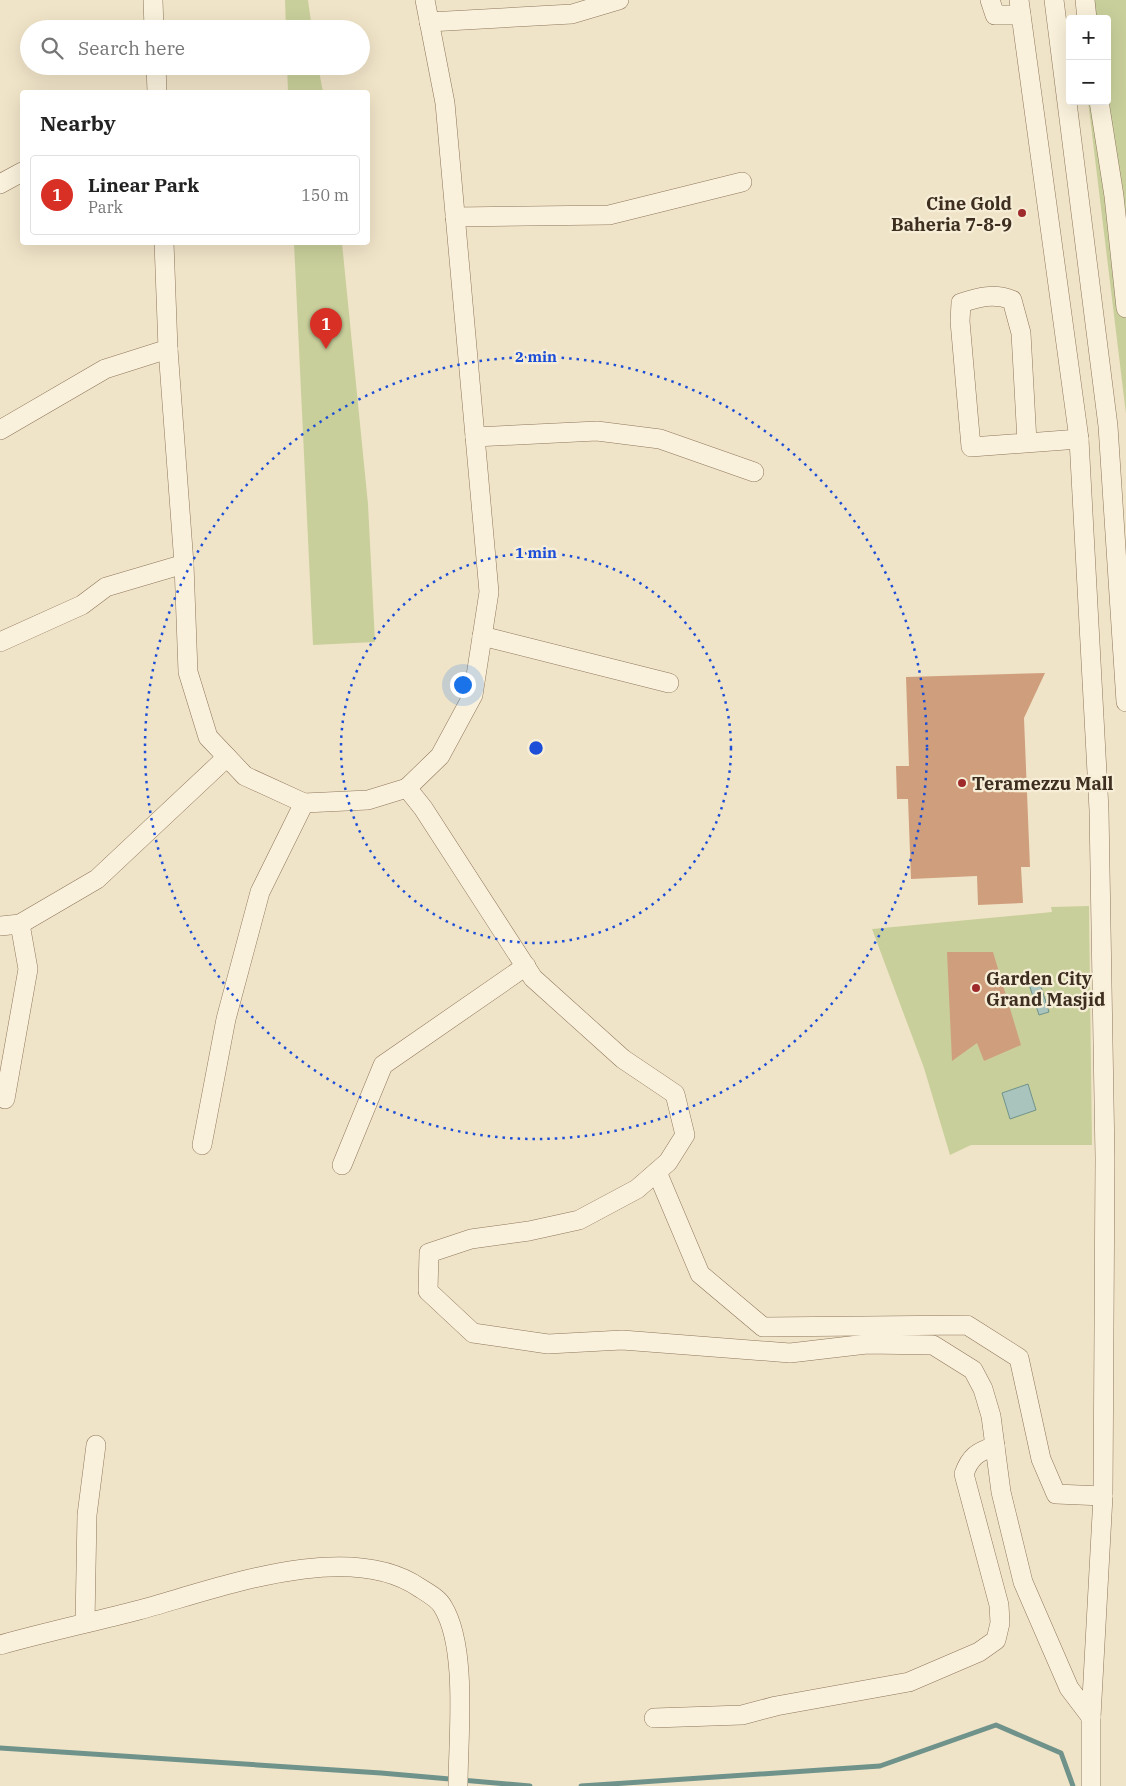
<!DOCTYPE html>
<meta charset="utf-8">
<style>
body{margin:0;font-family:"IBM Plex Serif",serif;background:#f6f6f6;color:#222}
.controls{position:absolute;right:15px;top:15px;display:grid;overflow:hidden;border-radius:5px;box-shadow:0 5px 20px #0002}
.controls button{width:45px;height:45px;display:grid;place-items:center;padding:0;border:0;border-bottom:1px solid #e0e0e0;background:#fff;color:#222;font:25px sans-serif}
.you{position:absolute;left:462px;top:684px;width:18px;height:18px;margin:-12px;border:4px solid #fff;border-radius:50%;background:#1a73e8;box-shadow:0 0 0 8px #1a73e833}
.badge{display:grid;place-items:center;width:32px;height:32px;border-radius:50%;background:#d93025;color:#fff;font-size:16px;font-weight:700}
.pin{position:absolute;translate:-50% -41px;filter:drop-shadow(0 1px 2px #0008)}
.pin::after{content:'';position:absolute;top:26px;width:18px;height:15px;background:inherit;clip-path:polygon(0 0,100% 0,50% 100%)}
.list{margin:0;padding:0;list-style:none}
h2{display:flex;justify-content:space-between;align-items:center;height:65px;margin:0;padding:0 20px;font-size:21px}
h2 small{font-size:16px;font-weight:400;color:#767676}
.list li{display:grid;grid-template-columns:32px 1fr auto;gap:15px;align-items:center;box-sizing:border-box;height:80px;margin:0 10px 10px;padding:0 10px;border:1px solid #e0e0e0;border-radius:5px}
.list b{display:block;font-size:19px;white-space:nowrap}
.list p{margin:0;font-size:16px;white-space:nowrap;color:#767676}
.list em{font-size:16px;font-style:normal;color:#767676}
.icon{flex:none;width:28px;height:28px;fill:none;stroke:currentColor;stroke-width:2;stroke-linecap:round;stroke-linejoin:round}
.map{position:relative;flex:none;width:1126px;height:1786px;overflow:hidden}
.search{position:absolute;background:#fff;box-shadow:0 5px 20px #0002;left:20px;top:20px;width:350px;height:55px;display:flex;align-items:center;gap:12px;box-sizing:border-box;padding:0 18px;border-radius:28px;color:#767676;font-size:19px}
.panel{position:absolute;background:#fff;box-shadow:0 5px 20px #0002;left:20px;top:90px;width:350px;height:155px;border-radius:5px}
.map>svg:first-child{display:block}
</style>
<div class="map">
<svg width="1126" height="1786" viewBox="0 0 1126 1786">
<rect width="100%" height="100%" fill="#f0e4c8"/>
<g fill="#c9cf9b">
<polygon points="285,0 308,0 312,29 286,29"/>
<polygon points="1076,0 1126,0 1126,414 1088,101 1107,101 1107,19 1078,19"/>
<polygon points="287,66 318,66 323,92 288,92"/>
<polygon points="294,243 342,243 368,504 375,642 313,645"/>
<polygon points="1089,906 1092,1145 971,1145 950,1155 924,1068 872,929 1052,912 1051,907"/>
</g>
<g fill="#a9c4bc" stroke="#6f938a">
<polygon points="1037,974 1049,1012 1039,1015 1027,978"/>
<polygon points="1028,1084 1036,1110 1010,1119 1002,1093"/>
</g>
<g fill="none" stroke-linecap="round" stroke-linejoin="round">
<g stroke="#6f938a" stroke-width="5">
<polyline points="0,1748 381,1773 530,1786"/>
<polyline points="581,1786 880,1766 996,1725 1061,1753 1073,1786"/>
</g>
</g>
<g fill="#cf9f7d">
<polygon points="1045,673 1024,718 1030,867 1021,867 1023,903 978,905 977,876 911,879 908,799 897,799 896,766 909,766 906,677"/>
<polygon points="947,952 993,952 1021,1045 984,1061 977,1043 952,1061"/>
</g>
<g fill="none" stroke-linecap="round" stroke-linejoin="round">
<defs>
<g id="minor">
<polyline points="153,0 154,29"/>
<polyline points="425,0 445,103 489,592 473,695 440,756 407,788 423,808 533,978 623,1059 675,1094 685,1135 668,1162 637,1189 579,1220 529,1231 471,1239 429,1253 428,1291 473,1333 548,1344 622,1340 790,1353 867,1344 933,1345 973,1370 983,1389 991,1416 1001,1492 1023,1582 1069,1688 1091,1717"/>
<polyline points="990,0 995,15 1021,15"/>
<polyline points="1019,0 1079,439 1099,810 1105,1158 1103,1496 1091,1717 1091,1786"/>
<polyline points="1054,0 1108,426 1126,702"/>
<polyline points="1085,0 1087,19"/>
<polyline points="429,22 572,14 619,0"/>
<polyline points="156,66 157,92"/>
<polyline points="1099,101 1114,196 1126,308"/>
<polyline points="0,184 22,172"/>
<polyline points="455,217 609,215 742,182"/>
<polyline points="164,242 168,349 184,564 188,672 208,737 245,776 304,803 368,800 407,788"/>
<polyline points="0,430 105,369 168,349"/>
<polyline points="475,437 597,431 660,439 754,472"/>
<path d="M1027,442l-6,-109 -9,-33c-18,-7 -33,-3 -51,3l-1,18 11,126 108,-8"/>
<polyline points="482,636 669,683"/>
<polyline points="0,642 82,605 106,587 184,564"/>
<polyline points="0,926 20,924 97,879 227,757"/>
<polyline points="5,1099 28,969 20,924"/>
<polyline points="202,1145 226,1019 260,892 304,803"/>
<polyline points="342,1165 383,1065 526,966"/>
<polyline points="657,1172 700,1274 763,1327 967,1325 1019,1358 1041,1459 1056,1494 1103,1496"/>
<polyline points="85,1623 87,1515 96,1445"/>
<path d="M0,1645c46,-13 93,-23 139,-35 78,-21 209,-72 281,-22 8,5 19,11 23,19 25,41 15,131 15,179"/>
<path d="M654,1718l88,-3 34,-9 133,-24 70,-30 17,-12 4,-17 -1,-18 -35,-131c6,-17 13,-22 31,-28"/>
</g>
</defs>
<use href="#minor" stroke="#8d765c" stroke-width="20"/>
<use href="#minor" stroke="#faf1dc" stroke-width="19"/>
</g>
<g fill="none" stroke="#1d4ed8" stroke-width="2.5" stroke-dasharray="2.5 5">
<circle cx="536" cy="748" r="195"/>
<circle cx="536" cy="748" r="391"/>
</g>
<g fill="#9e2a2b" stroke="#f7eed8" stroke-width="2">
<circle cx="1022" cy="213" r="5"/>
<circle cx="962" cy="783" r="5"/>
<circle cx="976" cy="988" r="5"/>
</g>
<g text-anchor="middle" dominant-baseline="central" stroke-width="4.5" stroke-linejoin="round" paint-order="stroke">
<g font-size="18" font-weight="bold" fill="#3d2e20" stroke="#f7eed8" text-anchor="start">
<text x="1012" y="203" text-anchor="end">Cine Gold<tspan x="1012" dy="21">Baheria 7-8-9</tspan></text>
<text x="972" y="783">Teramezzu Mall</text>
<text x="986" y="978">Garden City<tspan x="986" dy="21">Grand Masjid</tspan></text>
</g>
</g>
<circle cx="536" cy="748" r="8" fill="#1d4ed8" stroke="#f7eed8" stroke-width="2.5"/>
<g font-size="15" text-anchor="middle" font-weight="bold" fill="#1d4ed8" stroke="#f7eed8" stroke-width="4.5" stroke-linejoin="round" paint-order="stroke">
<text x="536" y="362">2 min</text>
<text x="536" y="558">1 min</text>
</g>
</svg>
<div class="controls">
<button>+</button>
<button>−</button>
</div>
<div class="you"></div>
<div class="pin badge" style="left:326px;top:349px">1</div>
<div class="search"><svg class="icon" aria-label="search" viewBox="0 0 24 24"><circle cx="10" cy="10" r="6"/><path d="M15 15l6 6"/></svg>Search here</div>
<section class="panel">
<h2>Nearby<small></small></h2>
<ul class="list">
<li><span class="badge">1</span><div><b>Linear Park</b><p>Park</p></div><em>150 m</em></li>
</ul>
</section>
</div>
